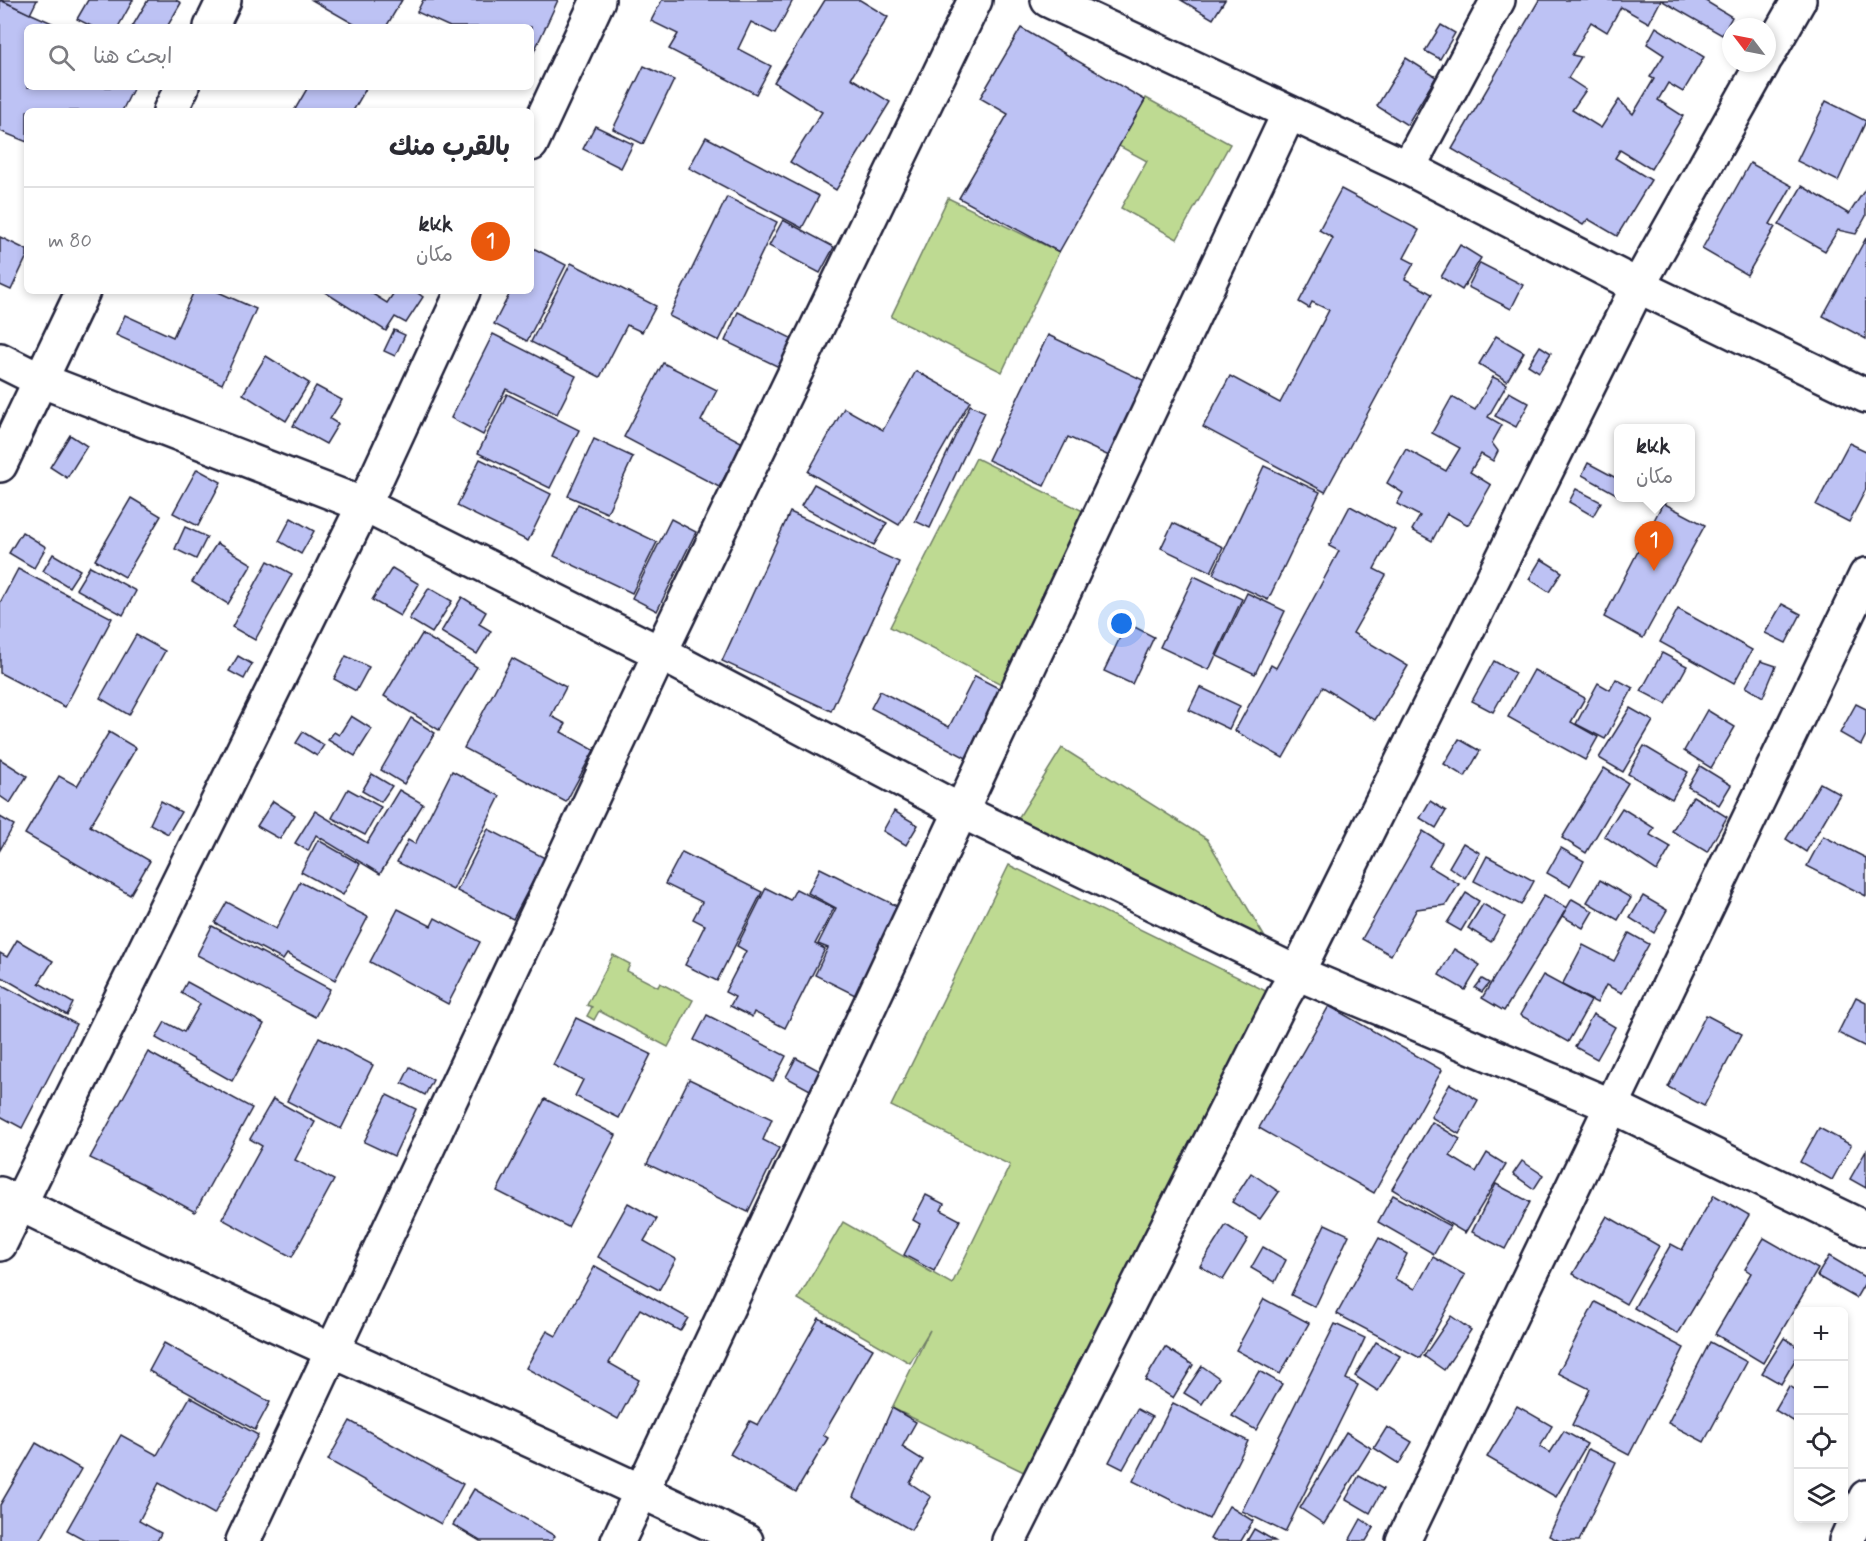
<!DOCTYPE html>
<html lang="ar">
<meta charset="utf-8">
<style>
body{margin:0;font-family:Mynerve,"Playpen Sans Arabic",sans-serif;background:#f7f7f7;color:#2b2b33;direction:rtl}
.controls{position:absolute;right:18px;bottom:18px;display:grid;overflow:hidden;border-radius:9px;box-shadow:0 3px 9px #0003}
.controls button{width:54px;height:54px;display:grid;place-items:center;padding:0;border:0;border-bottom:2px solid #e1e1e2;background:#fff;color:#2b2b33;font:30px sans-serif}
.compass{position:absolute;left:1722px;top:18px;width:54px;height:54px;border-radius:50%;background:#fff;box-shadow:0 3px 9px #0003;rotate:302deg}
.you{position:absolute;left:1122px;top:624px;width:21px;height:21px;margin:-15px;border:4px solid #fff;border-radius:50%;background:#1a73e8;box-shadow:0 0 0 9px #1a73e833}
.badge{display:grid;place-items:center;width:39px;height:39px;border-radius:50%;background:#ea580c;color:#fff;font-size:20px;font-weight:700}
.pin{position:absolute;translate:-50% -50px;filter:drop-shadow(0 2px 3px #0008)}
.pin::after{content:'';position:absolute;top:32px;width:21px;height:18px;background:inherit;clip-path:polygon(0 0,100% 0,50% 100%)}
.popup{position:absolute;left:1614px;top:424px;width:81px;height:78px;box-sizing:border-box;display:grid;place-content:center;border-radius:9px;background:#fff;filter:drop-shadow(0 2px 4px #0005);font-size:20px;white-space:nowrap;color:#7c7c81}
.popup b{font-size:22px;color:#2b2b33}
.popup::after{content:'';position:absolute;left:50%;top:100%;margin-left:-12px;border:12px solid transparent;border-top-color:#fff}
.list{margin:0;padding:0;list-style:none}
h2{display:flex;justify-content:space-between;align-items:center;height:78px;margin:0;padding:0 24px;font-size:26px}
h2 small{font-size:20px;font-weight:400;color:#7c7c81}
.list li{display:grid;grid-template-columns:39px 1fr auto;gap:18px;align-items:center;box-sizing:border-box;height:108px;padding:0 24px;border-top:2px solid #e1e1e2}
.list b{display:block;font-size:22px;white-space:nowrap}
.list p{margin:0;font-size:20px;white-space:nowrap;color:#7c7c81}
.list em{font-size:20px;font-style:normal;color:#7c7c81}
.icon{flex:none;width:33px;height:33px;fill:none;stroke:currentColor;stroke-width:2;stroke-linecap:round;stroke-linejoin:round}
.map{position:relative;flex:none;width:1866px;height:1541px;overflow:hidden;direction:ltr}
.search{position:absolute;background:#fff;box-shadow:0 3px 9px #0003;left:24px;top:24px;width:510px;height:66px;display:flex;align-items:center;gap:15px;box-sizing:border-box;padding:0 21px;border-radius:9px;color:#7c7c81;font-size:22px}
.panel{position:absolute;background:#fff;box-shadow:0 3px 9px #0003;left:24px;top:108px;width:510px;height:186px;border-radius:9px;direction:rtl}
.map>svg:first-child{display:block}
</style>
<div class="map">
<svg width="1866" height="1541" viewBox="0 0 1866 1541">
<rect width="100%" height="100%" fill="#fff"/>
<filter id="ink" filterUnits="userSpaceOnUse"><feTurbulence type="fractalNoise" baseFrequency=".0167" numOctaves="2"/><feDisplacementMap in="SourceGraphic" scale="12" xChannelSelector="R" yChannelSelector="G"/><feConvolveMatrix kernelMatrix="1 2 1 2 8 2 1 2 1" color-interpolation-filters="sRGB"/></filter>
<g filter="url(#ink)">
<g fill="#beda92" stroke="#707e66" stroke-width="1.5">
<polygon points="1146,98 1230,144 1177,239 1121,208 1147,161 1119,146"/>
<polygon points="948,198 1059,252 1002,372 891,317"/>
<polygon points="976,458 1085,512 1007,687 890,627"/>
<polygon points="1062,748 1207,839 1270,946 1017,820"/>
<polygon points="1009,865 1268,992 1030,1475 892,1408 930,1330 910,1363 798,1299 843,1222 952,1284 1010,1165 891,1106"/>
<polygon points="613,955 630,964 627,971 658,987 660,983 693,1000 668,1047 599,1011 594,1020 587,1016 592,1007 587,1005"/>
</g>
<g fill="#bdc2f4" stroke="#22223b" stroke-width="1.5">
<polygon points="0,0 61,27 27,27 27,87 134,87 122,111 27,111 27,142 0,131"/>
<polygon points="1,0 37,0 30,14"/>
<polygon points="88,0 133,0 118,27 93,27 77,19"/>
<polygon points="148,0 176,0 181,3 167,27 132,27"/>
<polygon points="312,0 402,0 386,27 359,27"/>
<polygon points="423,0 558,0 531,58 531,27 450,27 417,12"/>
<polygon points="662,0 793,0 775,34 751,22 738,49 771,66 756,94 669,49 678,34 651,21"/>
<polygon points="825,0 860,0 888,17 851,78 890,102 836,190 790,162 822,112 774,82"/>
<polygon points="1181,0 1225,0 1213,19"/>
<polygon points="1539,0 1704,0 1732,17 1722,35 1661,0 1649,23 1621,7 1607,32 1591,22 1572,55 1581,57 1568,78 1586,90 1572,110 1601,128 1619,100 1633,114 1654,79 1650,77 1664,55 1647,44 1656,27 1704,57 1683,92 1668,83 1658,100 1683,116 1651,169 1620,150 1615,158 1651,180 1617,236 1588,219 1583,225 1452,149"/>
<polygon points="1441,25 1455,33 1440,59 1425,51"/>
<polygon points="1021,28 1145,100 1059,252 959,198 1008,114 980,98"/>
<polygon points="1406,58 1436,77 1407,125 1377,106"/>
<polygon points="644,66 674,80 643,144 613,129"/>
<polygon points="308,87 367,87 353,111 294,111"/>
<polygon points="1826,101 1866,121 1838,181 1797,161"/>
<polygon points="595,126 633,144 621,168 583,149"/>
<polygon points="706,137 819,196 802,228 689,168"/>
<polygon points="1750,163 1792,186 1770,224 1775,227 1747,275 1702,249"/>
<polygon points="1802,186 1849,214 1866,188 1866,216 1856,234 1838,230 1825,251 1779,225"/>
<polygon points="1341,189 1419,230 1404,258 1414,263 1405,279 1432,294 1325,492 1203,427 1230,376 1280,403 1329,310 1312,302 1309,308 1299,302 1333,238 1319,230"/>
<polygon points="727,197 777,222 719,341 669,316"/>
<polygon points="783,220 834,247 820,273 769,246"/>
<polygon points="0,237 27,250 27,256 11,290 0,285"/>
<polygon points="1866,238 1866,339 1823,316"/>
<polygon points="1460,245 1481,258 1462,290 1441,277"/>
<polygon points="533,248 566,265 527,341 494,324 511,291 531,291 531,252"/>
<polygon points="571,263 656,306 642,332 627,325 600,377 531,342"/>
<polygon points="1480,263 1523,285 1511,309 1468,287"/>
<polygon points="194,291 216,291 256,309 222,384 116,335 125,315 173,337"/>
<polygon points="323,291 368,291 387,303 395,291 415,291 423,297 406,323 395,317 386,331"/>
<polygon points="738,312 793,339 779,367 725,341"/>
<polygon points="394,330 405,335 395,356 384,351"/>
<polygon points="493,334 576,376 557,414 506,389 483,435 451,418"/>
<polygon points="1048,335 1145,381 1109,456 1068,437 1044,486 988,460"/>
<polygon points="1496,336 1524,352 1507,381 1479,364"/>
<polygon points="1540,346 1551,353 1539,372 1528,365"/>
<polygon points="266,356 309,383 286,421 243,394"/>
<polygon points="663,363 717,390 701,421 743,443 719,487 624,437"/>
<polygon points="916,371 970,401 899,525 808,472 844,408 883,430"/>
<polygon points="1493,377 1507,384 1488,417 1502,425 1492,443 1498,451 1493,461 1481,454 1470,472 1491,485 1468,525 1447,513 1432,541 1412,530 1420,516 1397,504 1403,493 1387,483 1406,449 1446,471 1460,448 1432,433 1452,397 1475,410"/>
<polygon points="316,386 342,400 330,419 338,424 326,444 293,426"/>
<polygon points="1509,392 1529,403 1516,427 1495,416"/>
<polygon points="507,394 579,430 550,488 478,453"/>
<polygon points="970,405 985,412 930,528 915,521"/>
<polygon points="70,435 87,446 67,478 50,467"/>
<polygon points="594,439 633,457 607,513 568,496"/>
<polygon points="1849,443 1866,451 1866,489 1849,522 1816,505"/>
<polygon points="480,459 551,494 528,541 457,506"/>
<polygon points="1588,463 1618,479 1618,495 1582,475"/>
<polygon points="1264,466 1320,492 1268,600 1213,574"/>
<polygon points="197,469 221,482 198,526 173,513"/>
<polygon points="814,484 887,523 874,545 801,506"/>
<polygon points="1576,489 1601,502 1593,516 1569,502"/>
<polygon points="131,498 161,516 125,577 95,560"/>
<polygon points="1663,503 1705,525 1643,638 1604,617"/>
<polygon points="578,504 657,542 632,593 554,556"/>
<polygon points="1350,506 1395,530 1374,569 1386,575 1353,633 1408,666 1375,720 1323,687 1283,758 1235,731 1271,665 1276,668 1339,551 1329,546"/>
<polygon points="790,512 899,562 831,711 722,661"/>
<polygon points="291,518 314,531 301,554 279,541"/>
<polygon points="671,519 696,532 657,611 632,598"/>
<polygon points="1173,523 1223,547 1211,572 1161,548"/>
<polygon points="185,527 207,537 196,559 175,549"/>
<polygon points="22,532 46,547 34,568 9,553"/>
<polygon points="217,543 252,564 228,604 192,582"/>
<polygon points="53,554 80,570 69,587 43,571"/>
<polygon points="1541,559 1562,572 1549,592 1529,579"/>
<polygon points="268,561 292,574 255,640 232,627"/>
<polygon points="90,566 136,591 123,615 76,589"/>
<polygon points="392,568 419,584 400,616 372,600"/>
<polygon points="18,569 112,618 65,707 0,673 0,603"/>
<polygon points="1194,576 1242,599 1209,670 1160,647"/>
<polygon points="429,588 452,601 432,633 409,619"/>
<polygon points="1247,593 1285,611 1255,674 1217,656"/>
<polygon points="462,597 486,612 479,624 491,631 477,654 441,632"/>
<polygon points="1782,604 1801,614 1786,643 1765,633"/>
<polygon points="1678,609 1752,650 1734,683 1660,642"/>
<polygon points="1127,623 1154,637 1132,684 1104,671"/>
<polygon points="422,634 477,667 439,730 384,696"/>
<polygon points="136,635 165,651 129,715 100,698"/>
<polygon points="1662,653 1687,666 1666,704 1641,691"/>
<polygon points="238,656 252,664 244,679 229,671"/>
<polygon points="346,656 369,667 356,691 334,679"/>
<polygon points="512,658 566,687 551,716 566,724 561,732 594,750 566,802 464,748"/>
<polygon points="1494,661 1515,673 1493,712 1472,701"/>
<polygon points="1761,661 1776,666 1763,697 1746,687"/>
<polygon points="1534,670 1585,698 1571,722 1598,737 1585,760 1508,717"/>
<polygon points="975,676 1008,693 972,761 871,708 880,691 949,727"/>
<polygon points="1616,679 1633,688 1605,739 1576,724 1598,683 1610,690"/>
<polygon points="1200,687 1240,706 1229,729 1189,710"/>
<polygon points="1856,704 1866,709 1866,735 1861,745 1840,733"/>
<polygon points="1630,708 1653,721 1623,772 1599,758"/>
<polygon points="1707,710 1735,727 1711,768 1684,751"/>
<polygon points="351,716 372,729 355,756 328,740 334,732 339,735"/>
<polygon points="411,718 435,733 404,784 381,770"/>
<polygon points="109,732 136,748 90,826 150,861 130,895 25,834 59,776 77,786"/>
<polygon points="303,732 324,745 317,756 296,743"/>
<polygon points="1459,739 1480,751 1465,777 1444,764"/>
<polygon points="1644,746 1688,772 1672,799 1628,774"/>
<polygon points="0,759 27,776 10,803 0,796"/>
<polygon points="1700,766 1731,785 1719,805 1688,787"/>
<polygon points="1604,768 1628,783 1586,853 1562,838"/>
<polygon points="452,771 500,796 453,890 397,862 408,840 415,844"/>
<polygon points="372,774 392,786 381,802 362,791"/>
<polygon points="1820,783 1840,794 1806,852 1786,839"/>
<polygon points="348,789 381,807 365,835 332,818"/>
<polygon points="399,790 423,804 380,874 316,835 308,851 295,843 315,811 367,843"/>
<polygon points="1693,796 1727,817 1707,852 1672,831"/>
<polygon points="161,801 181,812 168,834 150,824"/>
<polygon points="273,801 295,815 280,839 257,826"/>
<polygon points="1430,801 1446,811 1436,828 1420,818"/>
<polygon points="1622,808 1654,828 1650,835 1671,847 1657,871 1604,836"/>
<polygon points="894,811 918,825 906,845 883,831"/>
<polygon points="0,817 14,825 0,850"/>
<polygon points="488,829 545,858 513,919 457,891"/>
<polygon points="1423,831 1442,843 1429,866 1459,884 1446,905 1417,909 1391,955 1362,939"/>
<polygon points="1823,836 1866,858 1866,896 1807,866"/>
<polygon points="318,840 360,864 343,895 301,872"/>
<polygon points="1463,843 1480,853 1465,878 1449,867"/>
<polygon points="1561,848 1584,861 1570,886 1547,873"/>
<polygon points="682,852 762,892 717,981 685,965 705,925 693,919 702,902 665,884"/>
<polygon points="1487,856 1534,881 1521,905 1474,881"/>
<polygon points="820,868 905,910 861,998 815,975 828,948 818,944 836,908 808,893"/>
<polygon points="1600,880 1631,898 1618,920 1587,902"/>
<polygon points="300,882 368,917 335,980 287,954 283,960 215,923 227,902 276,929"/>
<polygon points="766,888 790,900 796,889 834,908 815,944 825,949 785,1028 754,1012 752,1017 730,1006 735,997 725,992 746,951 737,946"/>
<polygon points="1466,893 1479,901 1461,931 1447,923"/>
<polygon points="1544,895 1567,908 1504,1011 1482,998"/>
<polygon points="1643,896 1667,910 1654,933 1630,918"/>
<polygon points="1572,899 1593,911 1583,928 1562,916"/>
<polygon points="1483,904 1505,917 1491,942 1468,928"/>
<polygon points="398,909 431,926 435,918 480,942 448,1004 370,962"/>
<polygon points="212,926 330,989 315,1017 197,955"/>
<polygon points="1629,933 1649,944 1622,993 1606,985 1597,1003 1562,985 1583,945 1614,961"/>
<polygon points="17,940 53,961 39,983 73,1003 67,1015 0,976 0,953 7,957"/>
<polygon points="1454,949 1480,965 1465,990 1439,975"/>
<polygon points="1543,975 1591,1001 1568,1042 1520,1015"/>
<polygon points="1482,979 1489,983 1482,992 1475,988"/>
<polygon points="187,982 264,1024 232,1081 156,1038 165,1022 184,1032 200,1004 181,993"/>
<polygon points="0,984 76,1024 22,1128 0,1116"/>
<polygon points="1856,997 1866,1002 1866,1047 1838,1033"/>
<polygon points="1329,1006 1442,1070 1374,1193 1259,1128"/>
<polygon points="1593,1014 1615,1027 1597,1059 1575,1047"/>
<polygon points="707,1015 786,1056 773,1081 694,1040"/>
<polygon points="1706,1015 1742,1034 1704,1106 1668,1087"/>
<polygon points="576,1018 651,1054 619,1118 575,1096 583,1080 553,1065"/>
<polygon points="319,1037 373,1065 341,1129 287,1101"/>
<polygon points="148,1052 252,1108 195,1212 142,1183 90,1158"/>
<polygon points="796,1058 820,1071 810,1090 786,1077"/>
<polygon points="410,1067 433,1080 425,1095 402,1083"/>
<polygon points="689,1079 772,1119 763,1140 779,1148 748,1212 647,1164"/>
<polygon points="1450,1084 1478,1100 1459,1134 1431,1117"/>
<polygon points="387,1095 416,1109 394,1156 364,1142"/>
<polygon points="273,1099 315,1122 295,1160 334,1180 292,1257 222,1219 262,1146 250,1139"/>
<polygon points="545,1099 616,1135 568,1227 497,1191"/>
<polygon points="1432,1122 1460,1139 1450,1156 1476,1172 1487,1153 1506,1165 1465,1233 1392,1189"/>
<polygon points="1819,1128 1851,1145 1832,1180 1800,1162"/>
<polygon points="1866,1151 1866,1188 1850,1179"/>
<polygon points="1522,1161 1543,1175 1534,1189 1513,1174"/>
<polygon points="1251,1173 1279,1192 1260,1219 1232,1202"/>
<polygon points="1496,1184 1530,1202 1505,1249 1472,1232"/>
<polygon points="926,1195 944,1204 941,1210 960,1220 934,1271 904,1255 920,1224 913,1220"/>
<polygon points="1393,1195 1450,1226 1434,1254 1378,1222"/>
<polygon points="1714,1195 1749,1215 1678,1334 1634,1308 1671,1244 1682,1250"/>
<polygon points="628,1203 657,1219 644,1241 676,1259 659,1290 598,1257"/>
<polygon points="1607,1216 1659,1246 1626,1304 1573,1274"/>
<polygon points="1325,1224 1349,1235 1315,1307 1291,1295"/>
<polygon points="1226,1225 1248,1239 1223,1280 1200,1266"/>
<polygon points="1379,1238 1407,1254 1395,1279 1415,1289 1433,1257 1465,1275 1420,1358 1337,1314"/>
<polygon points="1764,1238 1818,1269 1763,1363 1715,1334 1751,1273 1745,1269"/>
<polygon points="1263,1247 1286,1260 1275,1282 1251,1268"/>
<polygon points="1829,1256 1866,1278 1866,1281 1856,1298 1817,1276"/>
<polygon points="595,1266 688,1318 680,1331 640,1309 609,1363 639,1380 618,1419 526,1368 547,1331 556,1336"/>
<polygon points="1264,1299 1309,1323 1280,1374 1236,1350"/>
<polygon points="1595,1302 1684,1348 1629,1455 1572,1425 1590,1389 1558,1373"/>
<polygon points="1451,1316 1471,1330 1444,1370 1424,1356"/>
<polygon points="819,1318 873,1349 823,1435 828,1438 796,1492 730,1454 750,1421 758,1425"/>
<polygon points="1335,1324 1365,1338 1346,1379 1358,1385 1285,1532 1242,1511"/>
<polygon points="1784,1338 1798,1347 1798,1355 1781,1384 1762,1373"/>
<polygon points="1376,1342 1400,1356 1378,1391 1355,1376"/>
<polygon points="1710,1342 1747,1362 1704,1442 1668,1423"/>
<polygon points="164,1343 270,1402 255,1430 149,1371"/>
<polygon points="1165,1347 1193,1365 1173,1398 1145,1380"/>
<polygon points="1202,1366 1219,1378 1202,1404 1184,1393"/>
<polygon points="1259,1371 1282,1384 1256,1430 1232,1416"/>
<polygon points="1789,1386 1798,1391 1798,1424 1775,1410"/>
<polygon points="190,1397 258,1435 214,1514 159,1483 139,1521 161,1533 157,1541 87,1541 67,1530 121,1435 157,1455"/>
<polygon points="1173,1403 1248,1441 1209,1519 1133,1481"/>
<polygon points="1517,1406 1552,1426 1540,1447 1550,1453 1564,1431 1587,1444 1556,1497 1487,1457"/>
<polygon points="892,1408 916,1422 902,1447 923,1460 910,1483 931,1497 911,1530 853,1497"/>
<polygon points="1137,1409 1152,1417 1123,1469 1109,1462"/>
<polygon points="350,1421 463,1484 441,1524 328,1460"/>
<polygon points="1387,1427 1412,1442 1399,1464 1374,1448"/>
<polygon points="1346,1432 1371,1448 1324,1524 1300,1508"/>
<polygon points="36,1443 81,1469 40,1541 2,1541 0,1540 0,1505"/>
<polygon points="1588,1449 1616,1462 1579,1541 1560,1541 1549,1536"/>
<polygon points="1359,1476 1383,1489 1370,1513 1346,1499"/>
<polygon points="474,1489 555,1536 552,1541 480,1541 453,1525"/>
<polygon points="1229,1506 1253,1521 1241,1541 1214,1541 1210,1539"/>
<polygon points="1361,1519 1374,1528 1366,1541 1353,1541 1350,1539"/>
<polygon points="1254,1529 1275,1541 1247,1541"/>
</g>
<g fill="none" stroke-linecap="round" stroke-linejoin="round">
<defs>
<g id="minor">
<polyline points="1048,0 1408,168 1638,286 1866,396"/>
<polyline points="211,27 224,0"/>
<polyline points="1767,56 1799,0"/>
<polyline points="170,111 182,87"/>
<polyline points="531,144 598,0"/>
<polyline points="1408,168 1498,0"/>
<polyline points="0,360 40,380 364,505 660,653 961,811 1297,973 1612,1106 1866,1229"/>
<polyline points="0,465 83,291"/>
<path d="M0,1194c245,123 499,227 746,347"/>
<polyline points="0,1244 364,505 463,291"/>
<polyline points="243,1541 660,653 975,0"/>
<polyline points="618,1541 1289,113"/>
<polyline points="1009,1541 1284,995 1297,973 1638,286 1763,63"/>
<polyline points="1403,1541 1866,575"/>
<polyline points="1846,1541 1866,1497"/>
</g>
</defs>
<use href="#minor" stroke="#22223b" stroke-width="38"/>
<use href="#minor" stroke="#fff" stroke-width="33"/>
</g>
</g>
</svg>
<div class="controls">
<button>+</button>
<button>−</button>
<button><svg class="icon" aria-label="locate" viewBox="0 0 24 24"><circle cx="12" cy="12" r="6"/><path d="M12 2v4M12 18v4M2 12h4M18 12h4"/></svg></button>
<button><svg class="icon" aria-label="layers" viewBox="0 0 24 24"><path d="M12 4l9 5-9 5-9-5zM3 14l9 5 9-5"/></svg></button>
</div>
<svg class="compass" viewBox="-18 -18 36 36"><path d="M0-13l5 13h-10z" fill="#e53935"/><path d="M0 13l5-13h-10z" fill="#7c7c81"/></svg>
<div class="you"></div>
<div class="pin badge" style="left:1654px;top:571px">1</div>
<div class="popup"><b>kkk</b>مكان</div>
<div class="search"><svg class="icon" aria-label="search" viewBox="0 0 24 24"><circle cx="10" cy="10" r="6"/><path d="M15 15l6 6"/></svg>ابحث هنا</div>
<section class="panel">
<h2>بالقرب منك<small></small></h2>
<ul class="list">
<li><span class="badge">1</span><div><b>kkk</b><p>مكان</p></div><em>80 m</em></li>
</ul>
</section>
</div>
